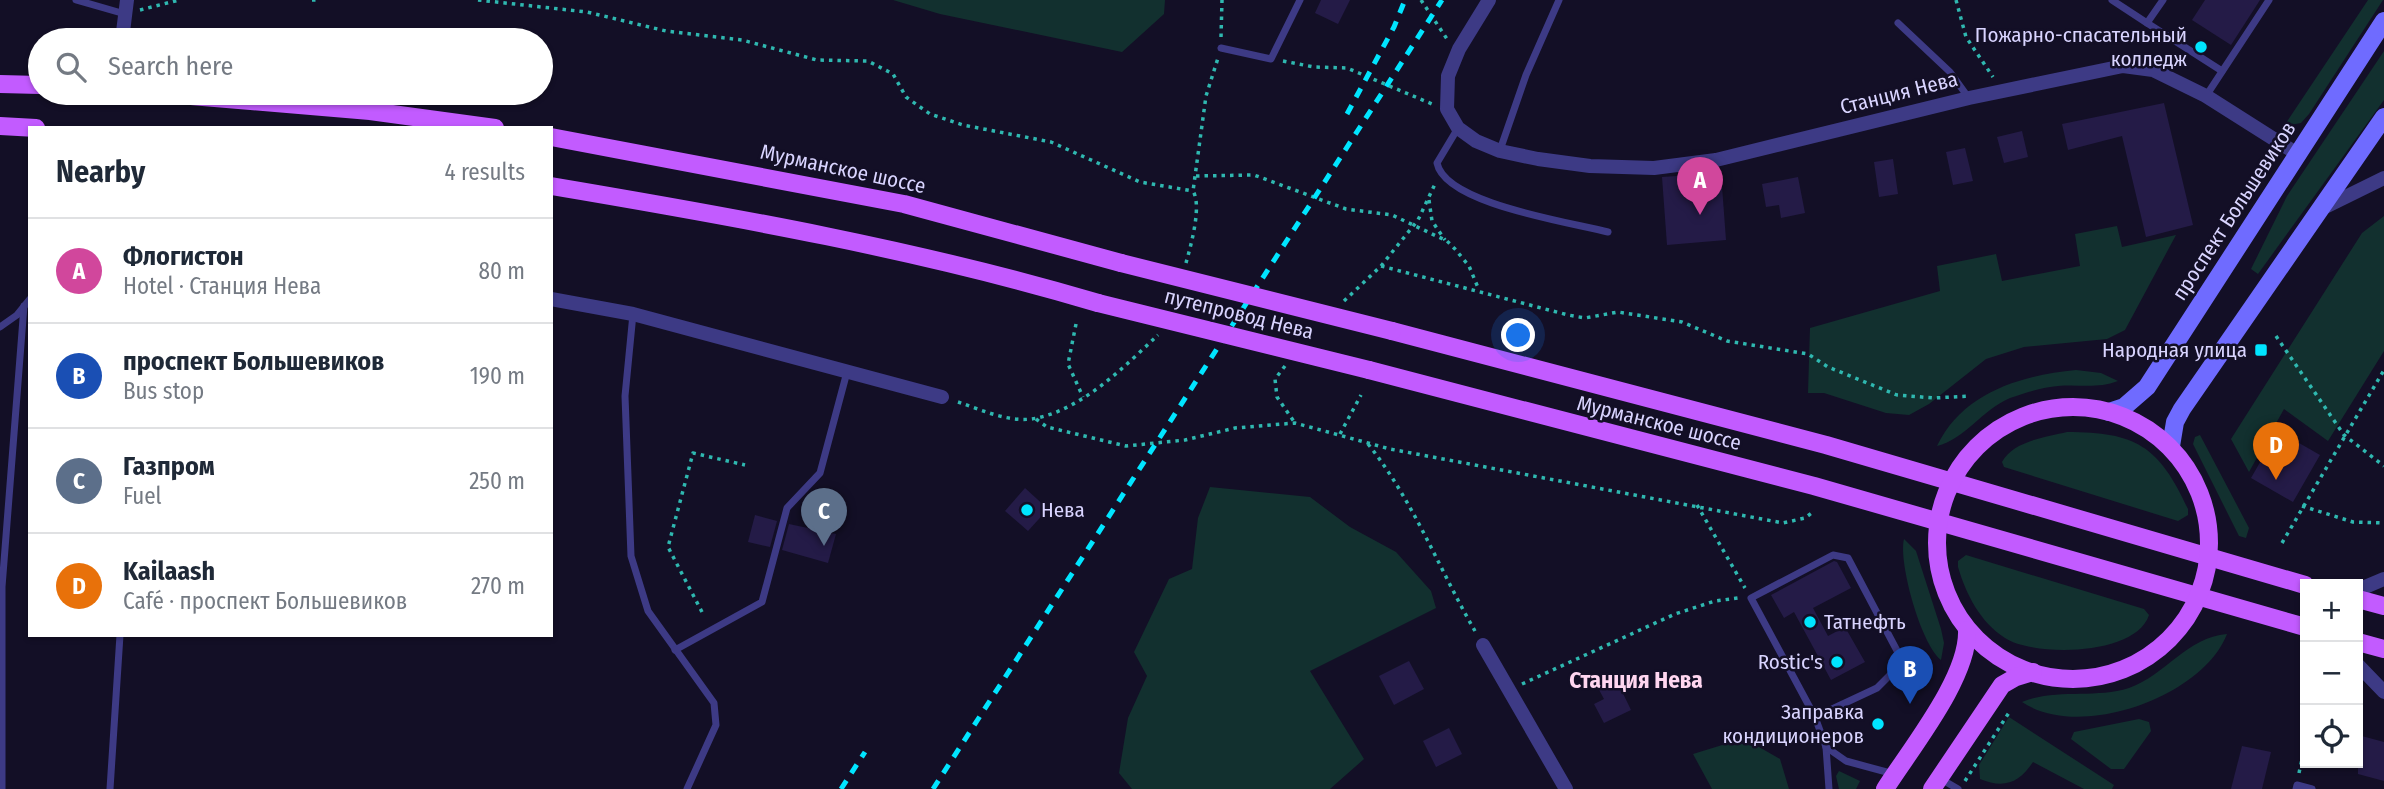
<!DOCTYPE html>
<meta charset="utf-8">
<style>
body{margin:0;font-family:"Fira Sans Condensed",sans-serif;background:#f6f6f7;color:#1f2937}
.controls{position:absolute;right:21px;bottom:21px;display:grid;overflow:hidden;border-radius:0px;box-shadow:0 2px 5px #0004}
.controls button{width:63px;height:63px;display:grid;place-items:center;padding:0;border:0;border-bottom:2px solid #e0e1e3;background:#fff;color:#1f2937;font:35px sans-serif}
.you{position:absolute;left:1519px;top:336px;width:24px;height:24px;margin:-18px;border:5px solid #fff;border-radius:50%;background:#1a73e8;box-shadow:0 0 0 10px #1a73e833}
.badge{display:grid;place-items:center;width:46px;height:46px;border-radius:50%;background:#b45309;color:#fff;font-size:23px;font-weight:700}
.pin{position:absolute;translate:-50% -58px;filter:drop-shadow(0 2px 4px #0008)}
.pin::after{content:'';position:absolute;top:37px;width:24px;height:21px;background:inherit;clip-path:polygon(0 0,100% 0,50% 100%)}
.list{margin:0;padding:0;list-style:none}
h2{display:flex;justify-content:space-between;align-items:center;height:91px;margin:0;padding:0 28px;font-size:30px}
h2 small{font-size:23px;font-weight:400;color:#747a83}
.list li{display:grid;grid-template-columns:46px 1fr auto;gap:21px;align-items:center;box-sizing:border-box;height:105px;padding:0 28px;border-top:2px solid #e0e1e3}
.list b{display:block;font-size:26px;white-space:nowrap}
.list p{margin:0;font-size:23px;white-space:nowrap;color:#747a83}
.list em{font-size:23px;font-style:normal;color:#747a83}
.icon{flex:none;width:38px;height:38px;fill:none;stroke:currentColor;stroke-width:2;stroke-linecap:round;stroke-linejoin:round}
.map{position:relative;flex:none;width:2384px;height:789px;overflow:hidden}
.search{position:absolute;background:#fff;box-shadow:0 2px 5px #0004;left:28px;top:28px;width:525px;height:77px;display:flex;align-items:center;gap:18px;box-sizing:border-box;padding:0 24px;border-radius:38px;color:#747a83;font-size:26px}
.panel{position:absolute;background:#fff;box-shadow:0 2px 5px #0004;left:28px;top:126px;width:525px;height:511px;border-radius:0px}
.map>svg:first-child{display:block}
</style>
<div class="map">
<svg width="2384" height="789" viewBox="0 0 2384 789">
<rect width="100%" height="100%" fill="#130f26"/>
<g fill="#12302f">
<polygon points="893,0 1165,0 1164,14 1122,52 940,14"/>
<polygon points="2368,0 2383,0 2309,114 2301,123 2284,126"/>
<polygon points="2384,51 2384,100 2258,274 2251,269 2287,196"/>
<polygon points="2384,216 2384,351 2328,441 2284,409 2249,472 2231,439 2362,233"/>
<polygon points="2117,226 2122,247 2176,235 2125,330 2107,339 2024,347 1986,359 1929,404 1909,415 1886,413 1824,393 1808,393 1810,328 1940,291 1937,266 1996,254 2002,281 2080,266 2075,234"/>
<path d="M2076,370l25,3 17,8c-21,8 -39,3 -60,5 -15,1 -34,7 -48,12 -28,12 -45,41 -73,48 25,-53 84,-71 139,-76z"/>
<path d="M2067,432c69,0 92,14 121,77v6l-10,6 -174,-54 -2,-5c11,-21 44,-25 65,-30z"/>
<polygon points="2200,435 2249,528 2246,538 2239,536 2193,444 2195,437"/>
<polygon points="1210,487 1310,497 1350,527 1396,552 1431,591 1436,608 1310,671 1364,759 1330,789 1132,789 1119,773 1128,718 1147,676 1134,652 1169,579 1192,569 1198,518"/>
<path d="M1904,539l12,12 25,78 3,14 -3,17c-20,-15 -43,-98 -37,-121z"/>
<path d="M1966,555l178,54 5,6c-13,41 -115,42 -144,23 -25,-16 -39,-44 -47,-71v-6z"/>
<path d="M2227,634c-24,63 -148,107 -205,68 34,-14 72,-3 107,-14 37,-13 58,-51 98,-54z"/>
<path d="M2009,717l105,68 -2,4h-28l-51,-27c-14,21 -29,27 -53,17l-1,-14z"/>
<polygon points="2139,719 2149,722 2151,731 2124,769 2111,769 2071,739 2074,732"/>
<polygon points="1732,742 1759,747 1780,759 1789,789 1712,789 1693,754"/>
<polygon points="1839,771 1860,781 1856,789 1839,789 1836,776"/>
</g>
<g fill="#241b47">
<polygon points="1321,0 1350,0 1338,24 1315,13"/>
<polygon points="2205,0 2260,0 2231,45 2192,20"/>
<polygon points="2164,103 2193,225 2146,237 2122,136 2068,150 2062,124"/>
<polygon points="2022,131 2028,157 2004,163 1997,137"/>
<polygon points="1965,148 1973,181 1953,185 1946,152"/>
<polygon points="1893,159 1898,194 1879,197 1874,162"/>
<polygon points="1721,173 1726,240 1667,245 1662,177"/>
<polygon points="1798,177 1805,213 1781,218 1779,205 1766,207 1762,184"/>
<polygon points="2278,431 2320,455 2293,502 2251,478"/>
<polygon points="1025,488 1048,509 1028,531 1005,511"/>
<polygon points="755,515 777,521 770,547 748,542"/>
<polygon points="789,524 836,534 828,563 782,550"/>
<polygon points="1834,561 1837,562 1851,588 1813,608 1828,636 1845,627 1865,662 1831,680 1794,612 1784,618 1771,595"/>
<polygon points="1409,661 1424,689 1394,705 1379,676"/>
<polygon points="1615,677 1631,710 1604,723 1594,704 1604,699 1597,686"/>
<polygon points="1449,728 1462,754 1436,767 1423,741"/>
<polygon points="2358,735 2384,742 2384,781 2358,774"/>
<polygon points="2242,746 2271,752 2262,789 2231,789"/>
</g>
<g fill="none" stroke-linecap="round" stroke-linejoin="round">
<g stroke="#2fb8b0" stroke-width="3.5" stroke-dasharray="3.5 5" stroke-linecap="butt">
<polyline points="312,0 317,0"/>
<polyline points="478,0 587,12 666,31 742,40 817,60 868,61 893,74 906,97 930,114 963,125 1051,142 1140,182 1193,191"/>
<polyline points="1421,0 1447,39"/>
<polyline points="1956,0 1966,37 1993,77"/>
<polyline points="140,10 179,0"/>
<polyline points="1221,37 1222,0"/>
<polyline points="1283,61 1314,67 1347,68 1432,104"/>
<polyline points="1196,176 1254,175 1346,209 1392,215 1447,241 1455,249 1469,266 1479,290"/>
<polyline points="1429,200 1432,221 1445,240"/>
<path d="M1186,263c5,-18 16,-57 7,-72l13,-95 12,-38"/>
<polyline points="1381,266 1418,220 1435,184"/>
<polyline points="1344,301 1381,266 1568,315 1585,318 1618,312 1682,322 1727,341 1808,354 1828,367 1897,395 1934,398 1970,396"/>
<polyline points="1076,324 1068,364 1083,397"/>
<polyline points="1291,326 1306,334"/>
<polyline points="2276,336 2344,435 2384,466"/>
<polyline points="1285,366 1275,379 1277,397 1295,423"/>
<path d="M958,402c24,8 53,22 79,16 47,-10 88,-52 121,-83"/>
<polyline points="1036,419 1047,427 1126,446 1185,440 1235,428 1295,423 1390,449 1783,523 1805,518 1813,512"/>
<polyline points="1340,434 1361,395"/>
<path d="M1368,444c45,56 71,125 107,187"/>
<polyline points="1697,505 1745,588"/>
<polyline points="2302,506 2353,522 2384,523"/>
<polyline points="2282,543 2384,370"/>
<polyline points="702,612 668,547 693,453 745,465"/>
<polyline points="1914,669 1924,676"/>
<polyline points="1522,684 1675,614 1715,601 1738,598"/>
<polyline points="2299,773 2305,745"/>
<polyline points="1965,781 2010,711"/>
</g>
<g stroke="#3d3a85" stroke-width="7">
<polyline points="76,0 125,14"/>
<polyline points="2112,0 2147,23"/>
<polyline points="2163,0 2147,23 2222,71"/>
<polyline points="1898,23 1950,72 1968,97"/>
<polyline points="1221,48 1271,59 1300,0"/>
<polyline points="2206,96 2269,0"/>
<path d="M1458,128l-21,35c8,41 133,59 171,69"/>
<polyline points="1500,150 1526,75 1559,0"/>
<polyline points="633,314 625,396 631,556 648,611 714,703 716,725 687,789"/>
<polyline points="0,327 17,315 30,299"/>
<polyline points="675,650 762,602 787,508 820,473 847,372"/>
<polyline points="1815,717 1877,688 1903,662 1848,558 1833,555 1751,598 1815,717 1826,747 1829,789"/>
<polyline points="1826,747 1846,761 1894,774"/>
<polyline points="1941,779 1958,789"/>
<polyline points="2,789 2,587 24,306"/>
<polyline points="110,789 120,635"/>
<polyline points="2296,789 2297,785 2312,789"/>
</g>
<g stroke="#3d3a85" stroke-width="14">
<polyline points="1489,0 1459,49 1448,76 1447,109 1458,128 1476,141 1500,151 1538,159 1590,166 1654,168 1716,160 1969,98 2123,66 2153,70 2206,96 2299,155"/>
<polyline points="122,40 127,0"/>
<polyline points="2319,210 2384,178"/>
<polyline points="551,299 633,314 942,397"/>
<polyline points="2358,590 2384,579"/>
<polyline points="1483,645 1566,789"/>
<polyline points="2358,665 2384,692"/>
</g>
<g stroke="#6f6bff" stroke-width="18">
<polyline points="2109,412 2124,407 2147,387 2384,21"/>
<polyline points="2171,446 2175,422 2182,409 2384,117"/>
</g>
<g stroke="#c25bff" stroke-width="18">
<polyline points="0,84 40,85"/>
<polyline points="155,93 370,111 495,128"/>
<polyline points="0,126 36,128"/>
<polyline points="551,137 904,204 1121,263"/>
<path d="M551,186c184,31 369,64 547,117"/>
<polyline points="1392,331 1826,445 2305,585"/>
<polyline points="1369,370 1814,486 2305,627"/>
<circle cx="2073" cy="543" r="136"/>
<polyline points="2358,599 2384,606"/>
<polyline points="2358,642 2384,649"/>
<path d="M1885,789c26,-41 84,-112 82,-159"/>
<polyline points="1932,789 2002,685 2016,677 2033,672"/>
</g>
<g stroke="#00e5ff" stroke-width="5" stroke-dasharray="10 9" stroke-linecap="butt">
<polyline points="1347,114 1394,27 1405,0"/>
<polyline points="841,789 865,752"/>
<polyline points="933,789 1442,0"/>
</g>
<g stroke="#c25bff" stroke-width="18">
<polyline points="1121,263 1392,331"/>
<polyline points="1098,303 1369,370"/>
</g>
</g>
<g fill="#00e5ff" stroke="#130f26" stroke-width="2.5">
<circle cx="2201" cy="47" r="7"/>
<rect x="2254" y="343" width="14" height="14" rx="3.5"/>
<circle cx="1027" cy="510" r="7"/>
<circle cx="1810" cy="622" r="7"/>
<circle cx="1837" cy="662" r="7"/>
<circle cx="1878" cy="724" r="7"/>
</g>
<g text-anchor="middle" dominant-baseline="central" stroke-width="5" stroke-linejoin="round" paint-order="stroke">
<g font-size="21" fill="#d9d4ff" stroke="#130f26" text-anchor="end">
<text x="2187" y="35">Пожарно-спасательный<tspan x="2187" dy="24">колледж</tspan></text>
<text x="2247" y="350">Народная улица</text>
<text x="1041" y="510" text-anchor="start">Нева</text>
<text x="1824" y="622" text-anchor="start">Татнефть</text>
<text x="1823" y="662">Rostic's</text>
<text x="1864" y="712">Заправка<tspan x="1864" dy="24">кондиционеров</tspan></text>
</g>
<g font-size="21" fill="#d9d4ff" stroke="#130f26">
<text transform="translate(1899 93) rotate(-14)">Станция Нева</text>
<text transform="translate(843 169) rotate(12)">Мурманское шоссе</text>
<text transform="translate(2234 211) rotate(-57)">проспект Большевиков</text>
<text transform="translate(1239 314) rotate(14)">путепровод Нева</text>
<text transform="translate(1659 423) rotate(14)">Мурманское шоссе</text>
</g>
<g font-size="23" font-weight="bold" fill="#ffd6f0" stroke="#130f26">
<text x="1636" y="680">Станция Нева</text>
</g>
</g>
</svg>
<div class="controls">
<button>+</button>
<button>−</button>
<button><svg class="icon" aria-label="locate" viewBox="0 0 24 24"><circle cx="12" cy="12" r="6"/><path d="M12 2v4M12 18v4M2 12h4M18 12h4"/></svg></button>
</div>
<div class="you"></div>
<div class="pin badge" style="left:1700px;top:215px;background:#d1479c">A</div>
<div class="pin badge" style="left:1910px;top:704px;background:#1a4fb4">B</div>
<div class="pin badge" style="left:824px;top:546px;background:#5c6f8a">C</div>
<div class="pin badge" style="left:2276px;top:480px;background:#e8710a">D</div>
<div class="search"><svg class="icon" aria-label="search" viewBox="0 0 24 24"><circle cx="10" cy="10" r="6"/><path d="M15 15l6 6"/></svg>Search here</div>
<section class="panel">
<h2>Nearby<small>4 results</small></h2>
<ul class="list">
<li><span class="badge" style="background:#d1479c">A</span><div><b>Флогистон</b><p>Hotel · Станция Нева</p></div><em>80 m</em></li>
<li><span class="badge" style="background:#1a4fb4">B</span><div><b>проспект Большевиков</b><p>Bus stop</p></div><em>190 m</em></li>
<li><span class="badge" style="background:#5c6f8a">C</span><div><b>Газпром</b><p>Fuel</p></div><em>250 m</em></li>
<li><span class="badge" style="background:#e8710a">D</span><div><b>Kailaash</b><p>Café · проспект Большевиков</p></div><em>270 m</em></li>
</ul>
</section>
</div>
